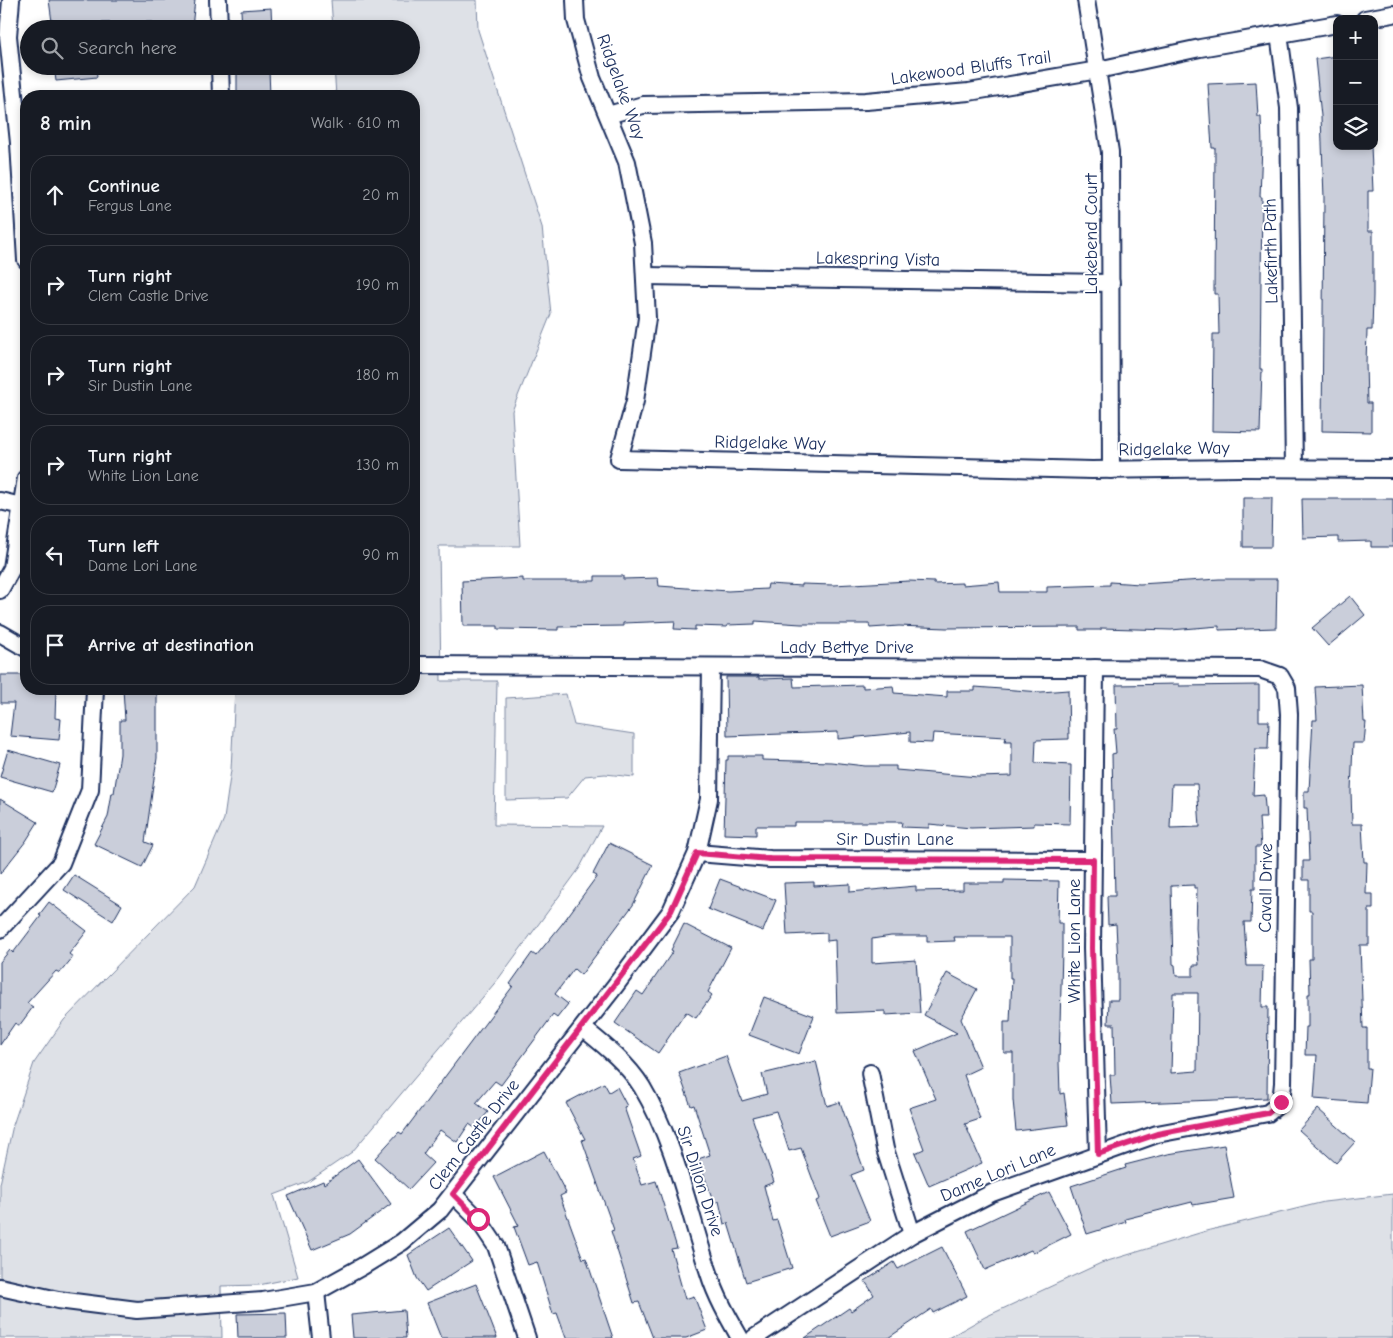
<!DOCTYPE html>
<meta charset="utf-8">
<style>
body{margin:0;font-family:"Comic Neue",sans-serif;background:#242831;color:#f1f3f6}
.controls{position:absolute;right:15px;top:15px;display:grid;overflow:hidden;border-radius:10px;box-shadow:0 2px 8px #0003}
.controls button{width:45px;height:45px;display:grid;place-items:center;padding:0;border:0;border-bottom:1px solid #363941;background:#171b24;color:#f1f3f6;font:25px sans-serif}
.stop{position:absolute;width:15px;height:15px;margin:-11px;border:4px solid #db2777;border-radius:50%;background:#fff}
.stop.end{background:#db2777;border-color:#fff;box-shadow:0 1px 5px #0008}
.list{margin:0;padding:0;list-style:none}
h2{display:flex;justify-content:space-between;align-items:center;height:65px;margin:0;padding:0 20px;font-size:21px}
h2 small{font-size:16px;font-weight:400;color:#9ea1a6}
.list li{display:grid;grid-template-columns:32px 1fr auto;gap:15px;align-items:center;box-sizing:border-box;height:80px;margin:0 10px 10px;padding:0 10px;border:1px solid #363941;border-radius:20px}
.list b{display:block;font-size:19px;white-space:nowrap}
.list p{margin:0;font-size:16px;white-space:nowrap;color:#9ea1a6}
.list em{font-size:16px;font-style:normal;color:#9ea1a6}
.icon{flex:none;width:28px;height:28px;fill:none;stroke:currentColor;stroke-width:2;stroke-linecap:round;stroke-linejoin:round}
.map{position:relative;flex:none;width:1393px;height:1338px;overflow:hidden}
.search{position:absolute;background:#171b24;box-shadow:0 2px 8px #0003;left:20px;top:20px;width:400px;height:55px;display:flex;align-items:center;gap:12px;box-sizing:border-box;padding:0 18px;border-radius:28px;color:#9ea1a6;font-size:19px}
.panel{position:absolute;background:#171b24;box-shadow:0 2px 8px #0003;left:20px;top:90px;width:400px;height:605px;border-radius:20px}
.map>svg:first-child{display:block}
</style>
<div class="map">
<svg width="1393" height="1338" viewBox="0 0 1393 1338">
<rect width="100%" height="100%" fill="#fff"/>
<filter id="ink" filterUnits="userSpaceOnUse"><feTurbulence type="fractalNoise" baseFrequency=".02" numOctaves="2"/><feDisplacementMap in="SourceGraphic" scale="10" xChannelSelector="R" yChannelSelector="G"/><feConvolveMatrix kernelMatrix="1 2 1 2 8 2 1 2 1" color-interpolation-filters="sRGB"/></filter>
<g filter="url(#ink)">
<g fill="#dee1e7" stroke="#7c88a2">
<polygon points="331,0 477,0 478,30 542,227 551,314 512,411 520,546 439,546 441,681 497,681 494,825 602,826 579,869 499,978 352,1152 308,1182 274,1195 298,1277 259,1285 221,1286 222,1338 0,1338 0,1184 13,1125 34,1063 64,1020 195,886 224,819 231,770 235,689 414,689 414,96 336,96 334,66 411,66 411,29 333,29"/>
<polygon points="566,694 574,725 634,734 634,777 605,774 585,776 567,798 506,800 506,698"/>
<polygon points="1393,1194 1393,1338 948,1338 985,1317 1101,1263 1206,1231 1324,1202"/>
</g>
<g fill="#caceda" stroke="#1b2f5e" fill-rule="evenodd">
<polygon points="49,0 195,0 192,27 152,24 152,22 96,23 96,26 72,29 53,29"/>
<polygon points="271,8 272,29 242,29 241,10"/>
<polygon points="1337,56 1337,146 1371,146 1373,191 1368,191 1368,231 1373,231 1373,296 1372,330 1367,330 1366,363 1367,403 1371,403 1371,432 1322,431 1324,198 1321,116 1315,59"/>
<polygon points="54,66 96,66 97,77 56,81"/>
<polygon points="237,70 269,70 270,96 237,96"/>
<polygon points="1256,82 1258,117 1261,117 1262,145 1260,197 1262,197 1260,369 1262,369 1260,432 1212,431 1213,334 1219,334 1218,294 1214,294 1215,148 1212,148 1208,84"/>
<polygon points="1243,498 1272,498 1271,547 1243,547"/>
<polygon points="1302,499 1393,499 1393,547 1371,547 1371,541 1338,542 1338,537 1303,538"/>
<polygon points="595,576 623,576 623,579 658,578 659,586 728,591 767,589 768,584 802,586 802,584 833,585 909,581 934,582 934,584 962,583 962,585 999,582 1000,592 1047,592 1047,587 1110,585 1110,582 1140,584 1219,579 1277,579 1276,628 1219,630 1219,626 1171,630 1101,628 1101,630 1079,630 1079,627 946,628 899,626 870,628 869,624 801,624 755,621 755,624 727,625 727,627 695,626 695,630 674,629 675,621 623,623 623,626 558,627 558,630 498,629 498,626 463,626 462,581 523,578 523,581 595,581"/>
<polygon points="1350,596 1365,615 1328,646 1312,628"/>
<polygon points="1,675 26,675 26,689 56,689 55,718 61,719 59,740 10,736 14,703 1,703"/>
<polygon points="726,677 759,677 759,679 793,678 794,687 863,685 863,688 893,686 894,693 947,697 947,691 975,691 975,687 1041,692 1068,690 1069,739 1036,740 1035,763 1071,765 1070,824 1034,823 1034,826 971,828 929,824 929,828 901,827 902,822 794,822 794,826 756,826 756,835 724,834 726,760 728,760 728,756 762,756 762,760 831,762 865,766 896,766 896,770 978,777 1012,776 1012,741 1005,741 1006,737 933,733 932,743 910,742 910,732 838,739 838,732 727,736"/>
<path d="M1179,684v2l80,-1v36h10l-1,28h-13l-2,47 11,-1 2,23h-7l2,29h-6v42h-3l-1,33h-7l3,44h16l-1,41h6l-1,91 -155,6 -2,-29h5l-1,-51h-6l1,-24h9v-36l-2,-40 -8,1 -1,-29h8l-3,-142 4,-1 -2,-24h3l-1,-44zM1172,784h25l3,43 -30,1zM1194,885v3h3l-1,40 3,37h-6v11h-17l-1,-11 -2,-1 -2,-78zM1173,993h25l-1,78 -26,2z"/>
<polygon points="1362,685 1364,722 1366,722 1364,743 1353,743 1351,791 1352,824 1362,824 1364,862 1367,862 1366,894 1373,894 1373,909 1369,909 1369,945 1360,945 1363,1028 1367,1028 1367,1068 1370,1068 1367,1103 1314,1099 1317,1055 1305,1055 1306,1027 1308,1027 1308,994 1310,994 1309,959 1312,959 1312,911 1309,911 1309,880 1303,880 1303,861 1309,861 1307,808 1304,808 1304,791 1309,791 1313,720 1317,720 1315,687"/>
<polygon points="123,689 157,689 157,758 145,842 153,845 142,867 94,844 108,817 112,793 114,793 120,754 120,720 125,720"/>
<polygon points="8,750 60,765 52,792 0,777"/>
<polygon points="0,799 38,822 26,841 0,874"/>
<polygon points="609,843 653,865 633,905 581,975 574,969 555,994 568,1004 557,1018 553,1015 501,1085 495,1081 476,1103 488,1112 475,1128 469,1124 457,1142 440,1130 423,1154 433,1163 409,1189 375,1158 399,1132 402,1134 513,986 510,984 532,953 536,956 562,924 597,876 593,874"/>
<polygon points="74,875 122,905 113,921 64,890"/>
<polygon points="720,879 776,900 763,931 708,909"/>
<polygon points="1004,880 1059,881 1058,923 1062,923 1062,950 1059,1062 1060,1094 1064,1093 1068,1125 1016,1131 1013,1100 1013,1053 1004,1053 1004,1022 1010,1022 1012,978 1010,978 1010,937 954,937 955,941 927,942 927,936 891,936 872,939 872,963 916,960 920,1013 885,1015 885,1011 837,1013 835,940 827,941 827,933 787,935 784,883 814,882 814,886 850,884 850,892 916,886 916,891 963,890 963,883 1004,883"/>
<polygon points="49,902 87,931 69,954 73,957 60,973 56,971 27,1003 33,1007 19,1026 15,1023 0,1045 0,962 10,950 13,953 41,916 39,915"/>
<polygon points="684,924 731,948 708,992 712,995 696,1018 686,1012 658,1053 615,1023 637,991 643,995 673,951 671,950"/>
<polygon points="947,973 977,989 961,1019 981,1067 964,1075 980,1119 965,1124 982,1163 929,1186 915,1153 924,1149 909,1108 936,1099 915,1051 957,1033 924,1015"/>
<polygon points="764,997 814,1016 799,1054 749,1035"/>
<polygon points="726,1056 742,1101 767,1094 762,1074 816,1061 827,1106 840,1102 864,1170 851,1175 870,1221 830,1236 816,1201 820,1199 801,1148 789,1151 776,1111 752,1117 774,1182 764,1186 773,1221 777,1220 792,1268 746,1282 728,1223 724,1224 719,1201 714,1203 698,1159 710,1155 694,1105 691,1106 679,1073"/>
<polygon points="604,1083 609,1092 617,1087 627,1106 624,1107 641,1156 633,1159 642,1185 656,1181 677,1248 671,1249 685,1299 694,1296 707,1330 686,1338 653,1338 639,1302 634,1303 611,1231 614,1230 582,1140 585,1139 566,1103"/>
<polygon points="1318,1109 1355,1142 1336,1163 1299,1130"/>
<polygon points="1224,1145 1234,1198 1193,1205 1192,1202 1125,1219 1126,1222 1087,1234 1071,1186 1126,1168 1125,1165 1168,1154"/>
<polygon points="544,1151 566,1193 560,1196 583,1259 586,1258 613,1338 566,1338 557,1313 553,1314 537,1262 528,1265 514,1227 519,1226 494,1177"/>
<polygon points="358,1159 391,1204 350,1234 312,1250 288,1196 323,1181 324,1184"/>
<polygon points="1049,1192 1071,1234 1033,1253 1031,1250 985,1270 967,1231"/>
<polygon points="449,1228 472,1261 426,1291 417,1278 408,1255"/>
<polygon points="942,1247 967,1296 933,1313 931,1309 888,1338 805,1338 849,1308 851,1311 874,1295 865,1281 894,1262 898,1269"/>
<polygon points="476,1284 497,1338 441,1338 427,1303"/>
<polygon points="404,1310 406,1338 353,1338 351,1315"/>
<polygon points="286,1313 287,1338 238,1338 237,1314"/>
</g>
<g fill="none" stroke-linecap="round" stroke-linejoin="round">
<defs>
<g id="street">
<polyline points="11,0 8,36 19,143 26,260"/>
<polyline points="218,0 219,29"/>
<polyline points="575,0 576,20 592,78 627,162 643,243 647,318 635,401 619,459 1092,470 1239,468 1393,469"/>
<polyline points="1086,0 1110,152 1111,470"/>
<polyline points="1365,19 1393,14"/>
<polyline points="1279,34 1289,108 1294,468"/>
<polyline points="220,66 221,96"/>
<polyline points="608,115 643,105 866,101 969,92 1098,70 1200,48 1337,24"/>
<polyline points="645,276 1111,283"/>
<polyline points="0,501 26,507"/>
<polyline points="0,590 12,568 26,478"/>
<polyline points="0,633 26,648"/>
<polyline points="414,665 1260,669 1280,676 1287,688 1289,714 1283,1083 1281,1102 1268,1113 1157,1134 992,1193 912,1234 754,1338"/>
<polyline points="1095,668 1092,948 1098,1154"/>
<polyline points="697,853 770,859 1093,860"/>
<polyline points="0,929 61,863 90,790 95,689"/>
<path d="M583,1028c21,17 44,35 59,59 34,57 46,123 67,186 7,23 19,44 31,65"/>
<polyline points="870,1073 885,1149 912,1234"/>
<polyline points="453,1194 478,1219 496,1246 527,1338"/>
<polyline points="0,1287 58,1300 137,1310 263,1301 316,1292 363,1266 402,1242 440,1210 615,986 671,911 697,853 709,799 711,667"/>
<polyline points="316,1292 321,1338"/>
</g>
</defs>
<use href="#street" stroke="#1b2f5e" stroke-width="20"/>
<use href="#street" stroke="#fff" stroke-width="16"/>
</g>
</g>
<g fill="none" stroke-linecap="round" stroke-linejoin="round" filter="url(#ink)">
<polyline stroke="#db2777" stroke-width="6" points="478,1219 453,1194 671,911 697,853 770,859 1093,860 1092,948 1098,1154 1157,1134 1268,1113 1281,1102"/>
</g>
<g text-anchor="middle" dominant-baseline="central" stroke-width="4" stroke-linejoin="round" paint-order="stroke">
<g font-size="18" fill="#1b2f5e" stroke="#fff">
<text transform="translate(971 68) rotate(-8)">Lakewood Bluffs Trail</text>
<text transform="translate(621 87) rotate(70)">Ridgelake Way</text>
<text transform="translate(1091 234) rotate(-90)">Lakebend Court</text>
<text transform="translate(1271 251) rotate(-91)">Lakefirth Path</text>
<text transform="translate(878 259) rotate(1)">Lakespring Vista</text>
<text transform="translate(770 443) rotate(1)">Ridgelake Way</text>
<text transform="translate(1174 449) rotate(-1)">Ridgelake Way</text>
<text x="847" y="647">Lady Bettye Drive</text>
<text x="895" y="839">Sir Dustin Lane</text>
<text transform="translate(1266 888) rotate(-89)">Cavall Drive</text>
<text transform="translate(1074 941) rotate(-90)">White Lion Lane</text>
<text transform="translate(474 1135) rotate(-52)">Clem Castle Drive</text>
<text transform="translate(998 1173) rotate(-23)">Dame Lori Lane</text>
<text transform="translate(700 1181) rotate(72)">Sir Dillon Drive</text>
</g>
</g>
</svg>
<div class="controls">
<button>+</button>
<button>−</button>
<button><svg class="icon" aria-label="layers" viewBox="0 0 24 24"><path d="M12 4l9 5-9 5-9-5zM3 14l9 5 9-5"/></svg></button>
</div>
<div class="stop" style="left:478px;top:1219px"></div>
<div class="stop end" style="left:1281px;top:1102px"></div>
<div class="search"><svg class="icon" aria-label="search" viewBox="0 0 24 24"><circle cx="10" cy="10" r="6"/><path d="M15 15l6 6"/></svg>Search here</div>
<section class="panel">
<h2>8 min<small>Walk · 610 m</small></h2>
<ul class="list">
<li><svg class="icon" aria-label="ahead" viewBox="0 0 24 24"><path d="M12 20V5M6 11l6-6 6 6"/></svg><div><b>Continue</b><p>Fergus Lane</p></div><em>20 m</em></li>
<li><svg class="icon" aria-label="right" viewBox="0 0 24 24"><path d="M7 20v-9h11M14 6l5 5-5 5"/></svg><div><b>Turn right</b><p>Clem Castle Drive</p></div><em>190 m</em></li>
<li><svg class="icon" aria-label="right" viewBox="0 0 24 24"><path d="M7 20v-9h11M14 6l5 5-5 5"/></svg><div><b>Turn right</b><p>Sir Dustin Lane</p></div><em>180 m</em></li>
<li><svg class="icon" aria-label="right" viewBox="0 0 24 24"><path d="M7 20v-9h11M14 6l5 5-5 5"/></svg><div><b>Turn right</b><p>White Lion Lane</p></div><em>130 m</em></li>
<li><svg class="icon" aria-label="left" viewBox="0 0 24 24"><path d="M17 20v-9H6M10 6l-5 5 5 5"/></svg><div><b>Turn left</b><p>Dame Lori Lane</p></div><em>90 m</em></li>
<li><svg class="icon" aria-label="arrive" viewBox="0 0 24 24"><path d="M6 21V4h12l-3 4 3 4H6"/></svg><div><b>Arrive at destination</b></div></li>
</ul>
</section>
</div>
